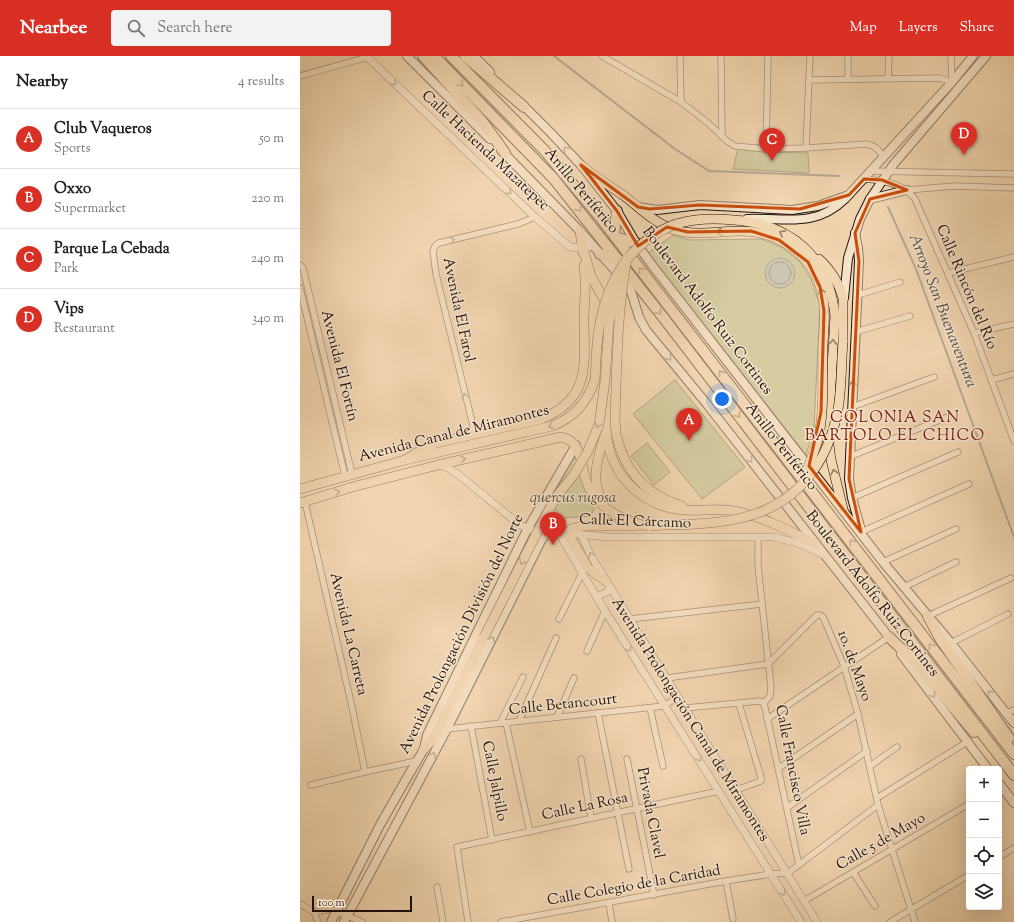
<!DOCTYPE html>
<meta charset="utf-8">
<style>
body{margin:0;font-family:"Sorts Mill Goudy",serif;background:#f2f2f2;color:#222}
.controls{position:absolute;right:12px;bottom:12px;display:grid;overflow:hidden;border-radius:4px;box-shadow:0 4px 16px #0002}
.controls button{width:36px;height:36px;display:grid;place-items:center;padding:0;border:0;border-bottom:1px solid #e0e0e0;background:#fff;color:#222;font:20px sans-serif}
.scale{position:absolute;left:12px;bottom:10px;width:100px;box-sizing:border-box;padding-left:4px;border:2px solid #23120b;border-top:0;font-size:11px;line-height:14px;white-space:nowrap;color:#23120b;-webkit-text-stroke:3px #f6e4cc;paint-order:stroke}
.you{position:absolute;left:422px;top:343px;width:14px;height:14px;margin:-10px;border:3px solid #fff;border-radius:50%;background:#1a73e8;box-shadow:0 0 0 6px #1a73e833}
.badge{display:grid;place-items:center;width:26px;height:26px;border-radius:50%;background:#d93025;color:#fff;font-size:13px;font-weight:700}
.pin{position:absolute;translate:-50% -33px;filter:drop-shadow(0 1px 2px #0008)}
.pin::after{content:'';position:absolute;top:21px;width:14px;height:12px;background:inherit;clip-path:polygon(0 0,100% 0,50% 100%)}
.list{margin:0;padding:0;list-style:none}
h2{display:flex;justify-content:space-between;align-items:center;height:52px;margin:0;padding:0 16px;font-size:17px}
h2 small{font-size:13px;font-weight:400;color:#767676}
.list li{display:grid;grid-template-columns:26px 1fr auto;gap:12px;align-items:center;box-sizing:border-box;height:60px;padding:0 16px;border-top:1px solid #e0e0e0}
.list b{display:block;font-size:15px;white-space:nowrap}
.list p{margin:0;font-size:13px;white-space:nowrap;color:#767676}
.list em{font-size:13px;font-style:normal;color:#767676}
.icon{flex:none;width:22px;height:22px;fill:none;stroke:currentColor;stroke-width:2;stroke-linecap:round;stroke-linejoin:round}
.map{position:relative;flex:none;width:714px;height:866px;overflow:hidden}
header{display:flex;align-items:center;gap:24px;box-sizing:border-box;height:56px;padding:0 20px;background:#d93025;color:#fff}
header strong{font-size:19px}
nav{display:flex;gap:22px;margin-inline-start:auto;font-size:14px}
.search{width:280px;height:36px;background:#f2f2f2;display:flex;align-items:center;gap:10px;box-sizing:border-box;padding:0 14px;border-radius:4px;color:#767676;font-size:15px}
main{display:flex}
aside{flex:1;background:#fff}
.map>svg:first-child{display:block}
</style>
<header>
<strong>Nearbee</strong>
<div class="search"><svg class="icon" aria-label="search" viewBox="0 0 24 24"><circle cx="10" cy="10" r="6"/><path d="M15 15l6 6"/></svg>Search here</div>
<nav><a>Map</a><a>Layers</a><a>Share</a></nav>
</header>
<main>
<aside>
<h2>Nearby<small>4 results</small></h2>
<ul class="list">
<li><span class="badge">A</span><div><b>Club Vaqueros</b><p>Sports</p></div><em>50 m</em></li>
<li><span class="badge">B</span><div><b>Oxxo</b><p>Supermarket</p></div><em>220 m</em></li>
<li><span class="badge">C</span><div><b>Parque La Cebada</b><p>Park</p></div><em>240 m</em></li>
<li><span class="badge">D</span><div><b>Vips</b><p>Restaurant</p></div><em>340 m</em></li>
</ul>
</aside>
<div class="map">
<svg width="714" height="866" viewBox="0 0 714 866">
<rect width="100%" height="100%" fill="#f1d6b0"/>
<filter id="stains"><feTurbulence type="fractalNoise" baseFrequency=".005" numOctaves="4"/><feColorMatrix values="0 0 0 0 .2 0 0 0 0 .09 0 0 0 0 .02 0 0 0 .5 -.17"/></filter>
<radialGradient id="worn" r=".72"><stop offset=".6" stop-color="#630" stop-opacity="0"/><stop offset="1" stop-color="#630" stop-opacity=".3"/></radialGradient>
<g fill="#b6bf8e" stroke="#6c684c">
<polygon points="438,93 466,96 508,97 509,117 433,113"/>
<polygon points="373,179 390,184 462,183 483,192 500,206 511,223 520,249 514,371 506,399 348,197"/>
<polygon points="375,324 445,411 402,443 333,358"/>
<polygon points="347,387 370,416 354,429 331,400"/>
<polygon points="273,400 278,404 296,447 291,460 261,462 251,446"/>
</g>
<circle fill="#a0b6b7" stroke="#6e7472" cx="480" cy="217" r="15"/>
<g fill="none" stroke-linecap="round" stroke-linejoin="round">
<circle stroke="#626461" stroke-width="1" cx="480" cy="217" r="11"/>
<g stroke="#6e7472" stroke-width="2">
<polyline points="254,0 375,93 409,115 539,120"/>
<polyline points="588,151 616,213 714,481"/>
</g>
<defs>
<g id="minor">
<path d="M302,0l79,46 27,21 19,18 8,5 31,3 40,-1 61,-4c8,2 12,5 16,13"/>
<polyline points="380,0 381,46"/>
<polyline points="421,0 422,80"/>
<polyline points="0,20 68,1"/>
<polyline points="548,23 548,0"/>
<polyline points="588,23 589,0"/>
<polyline points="509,24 639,22 652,26 651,0"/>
<polyline points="506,92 510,0"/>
<polyline points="466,93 468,0"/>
<polyline points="570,115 714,118"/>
<path d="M564,123c17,1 40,4 51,20l59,134 40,108"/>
<polyline points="607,134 654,130 714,132"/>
<polyline points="0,209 3,212 52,418"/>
<polyline points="648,217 714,201"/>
<polyline points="0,232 45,420"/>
<polyline points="558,239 600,226"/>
<polyline points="555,276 610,260"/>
<polyline points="674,277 714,268"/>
<polyline points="691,324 714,318"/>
<polyline points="552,351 634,321"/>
<polyline points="175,378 136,218 133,196 135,190 139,187 218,168 235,161"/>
<polyline points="549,401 647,361"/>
<polyline points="552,442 658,396"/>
<polyline points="5,446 52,651 65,716 116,705"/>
<polyline points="561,476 669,428"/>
<polyline points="458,481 458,510 471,631 470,640 464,647 499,809"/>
<polyline points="583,506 656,473"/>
<polyline points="604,531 656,506"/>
<polyline points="628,560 711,522"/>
<polyline points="259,563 282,517"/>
<polyline points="330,563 462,548"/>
<polyline points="651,587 708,558"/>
<polyline points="287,595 305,555"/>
<polyline points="367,622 468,608 517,559 520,559 523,561 544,610 558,658 578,749 615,866"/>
<polyline points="350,652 363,710"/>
<polyline points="385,652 460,645 464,647"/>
<polyline points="298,657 329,813"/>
<polyline points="706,657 714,654"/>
<polyline points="257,661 274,622"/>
<polyline points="467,663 589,581"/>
<polyline points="219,665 256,582"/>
<polyline points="200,667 223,621"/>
<polyline points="206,667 230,776"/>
<polyline points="171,670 192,784"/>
<polyline points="147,673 364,650 378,641"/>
<polyline points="281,703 291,762"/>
<polyline points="327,703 354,839"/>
<polyline points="570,710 597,691"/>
<polyline points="479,712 558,658"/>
<polyline points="11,729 65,716"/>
<polyline points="436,734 461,725 461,721 439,648"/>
<polyline points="577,742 667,686"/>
<polyline points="488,751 567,695"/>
<polyline points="699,801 714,792"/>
<polyline points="553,816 575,850"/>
<polyline points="426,825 433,863"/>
<polyline points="137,831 143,866"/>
<polyline points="504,845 669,748"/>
<polyline points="309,847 312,866"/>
<polyline points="0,848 14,856 18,866"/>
<polyline points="14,856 31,853 62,866"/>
<polyline points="168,866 157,791 419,735"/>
<polyline points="201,866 426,825 471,818 488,817 578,749"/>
<polyline points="590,866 669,819"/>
</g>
<g id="tertiary">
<polyline points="66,0 235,161 270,191 283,192 293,190"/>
<polyline points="138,409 148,412 159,419 220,469 232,474 253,476"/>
<polyline points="258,476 305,555 501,866"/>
<polyline points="266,477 308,481 474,481 501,488 524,499"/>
<polyline points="281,478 291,500 517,866"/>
<polyline points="297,541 312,533"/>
</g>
<g id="secondary">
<polyline points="107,0 190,83"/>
<polyline points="174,0 190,16"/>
<polyline points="221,47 250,76 281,109 317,155 336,187 352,209 583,506 651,587 714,667"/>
<polyline points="201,94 280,175 320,220 331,235 339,261 346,274 406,347 592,585"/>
<polyline points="570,143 607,134"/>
<polyline points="338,151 357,154 400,149 492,154 518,150 546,140"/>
<path d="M447,163c37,-2 67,10 98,-20l107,-117 21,-26"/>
<polyline points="555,177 558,192 559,205 549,423 552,442 561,474"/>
<polyline points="544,242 548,202 560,163 570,143 593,109 686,0"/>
<polyline points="601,598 688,713"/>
<polyline points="699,727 714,747"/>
<polyline points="31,866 80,769 108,720 124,693 127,679 228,472 276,389"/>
<polyline points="44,866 147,673 243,481 251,476"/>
</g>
<g id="primary">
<path d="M281,109c13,11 27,20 42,30 16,12 32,29 52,35 21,6 45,1 67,1 39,0 75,28 81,67 3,15 1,31 0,46"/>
<path d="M376,168c20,-6 38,-6 58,-4 58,4 95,37 101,96l-7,121 3,23 12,49"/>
<polyline points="280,175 283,197"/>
<polyline points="283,192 291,220 308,251"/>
<path d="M519,203c12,11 20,24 24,39v44"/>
<path d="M312,285c-1,19 -2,39 -3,58 -1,15 -4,31 -1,45 8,38 40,64 77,66 17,1 33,-2 49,1 28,5 56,20 81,33"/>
<path d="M320,392c11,31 31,48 62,58"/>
<path d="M105,404l16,-10 15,-7 105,-24c51,-20 43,-56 43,-101 0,-8 1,-16 1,-25 1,-9 0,-18 -1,-28"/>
<path d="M0,433l105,-29 147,-34c21,-8 36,-24 43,-47"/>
<path d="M301,443c-11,-21 -2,-46 5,-67"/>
<path d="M0,447l56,-17 82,-21 123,-28c19,3 20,25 24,40 2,7 5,14 10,20 12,16 31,23 50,29"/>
<polyline points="306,525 288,512 268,477 271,473 282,470 336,470"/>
<polyline points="124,693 134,682 184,581"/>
</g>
<g id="motorway">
<polyline points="123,0 182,65 205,97"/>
<polyline points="134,0 254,123 366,265 714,719"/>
<polyline points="151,0 245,95 300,161 714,698"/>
<polyline points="165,0 224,51"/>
<polyline points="314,179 317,155"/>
<polyline points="315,181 336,187"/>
<polyline points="300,198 319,204"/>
<polyline points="628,560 641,584 709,682"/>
<polyline points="589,581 616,607 674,676"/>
</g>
</defs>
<use href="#minor" stroke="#564334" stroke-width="7"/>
<use href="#tertiary" stroke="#564334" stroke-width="8"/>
<use href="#secondary" stroke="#23120b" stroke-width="10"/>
<use href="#primary" stroke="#23120b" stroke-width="10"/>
<use href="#motorway" stroke="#23120b" stroke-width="12"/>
<use href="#minor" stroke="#f6e4cc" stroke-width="5.5"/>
<use href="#tertiary" stroke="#f6e4cc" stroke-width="7"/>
<use href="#secondary" stroke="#f6e4cc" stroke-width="8"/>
<use href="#primary" stroke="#f1d6b0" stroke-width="9"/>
<use href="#motorway" stroke="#f1d6b0" stroke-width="10"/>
<defs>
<g id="primary-bridge">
<path d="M295,323c1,-14 1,-28 3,-43 6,-49 29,-94 78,-112"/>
<path d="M320,392l-4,-14 -1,-16c2,-53 2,-108 12,-160"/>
<path d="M504,421c5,-12 10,-24 14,-37 7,-31 4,-65 5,-96"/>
<path d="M350,470c30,-2 62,-1 91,-8 56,-13 87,-54 97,-109 4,-22 3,-45 5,-67"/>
<polyline points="184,581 244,463 256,441 273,420 287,397 299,369 305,325 309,266 315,242 324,221"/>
</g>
</defs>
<use href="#primary-bridge" stroke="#23120b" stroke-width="10" stroke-linecap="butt"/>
<use href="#primary-bridge" stroke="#f1d6b0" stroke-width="9"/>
</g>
<defs><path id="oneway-chevron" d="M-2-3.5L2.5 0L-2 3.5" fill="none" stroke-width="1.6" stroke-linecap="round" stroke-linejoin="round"/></defs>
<g stroke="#978675">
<use href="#oneway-chevron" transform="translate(94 27) rotate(44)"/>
<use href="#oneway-chevron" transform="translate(266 93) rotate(-132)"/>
<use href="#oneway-chevron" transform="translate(209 136) rotate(44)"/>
<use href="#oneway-chevron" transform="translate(152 184) rotate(-13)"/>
<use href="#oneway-chevron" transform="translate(369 302) rotate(51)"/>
<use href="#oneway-chevron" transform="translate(553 327) rotate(-88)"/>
<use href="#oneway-chevron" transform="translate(165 340) rotate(-104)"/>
<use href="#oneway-chevron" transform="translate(450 404) rotate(52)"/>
<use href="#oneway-chevron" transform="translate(291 499) rotate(-120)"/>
<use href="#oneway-chevron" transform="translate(192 583) rotate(-63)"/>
<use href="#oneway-chevron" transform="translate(329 593) rotate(58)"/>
<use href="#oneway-chevron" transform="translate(690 637) rotate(-128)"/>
<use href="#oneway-chevron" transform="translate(633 639) rotate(53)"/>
<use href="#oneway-chevron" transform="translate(133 699) rotate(-62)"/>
<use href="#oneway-chevron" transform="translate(399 703) rotate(57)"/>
<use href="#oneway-chevron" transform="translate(483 837) rotate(59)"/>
</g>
<g stroke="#947e66">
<use href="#oneway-chevron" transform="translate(161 28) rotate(46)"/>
<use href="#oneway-chevron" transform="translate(279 153) rotate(52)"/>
<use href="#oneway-chevron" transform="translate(419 176) rotate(178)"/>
<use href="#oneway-chevron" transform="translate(482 177) rotate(-151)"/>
<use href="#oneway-chevron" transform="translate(341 214) rotate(-128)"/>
<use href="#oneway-chevron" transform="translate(521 235) rotate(-106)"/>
<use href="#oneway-chevron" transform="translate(359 256) rotate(52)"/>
<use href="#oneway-chevron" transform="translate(533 286) rotate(-87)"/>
<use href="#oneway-chevron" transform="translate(421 317) rotate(-128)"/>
<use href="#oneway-chevron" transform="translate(438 359) rotate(52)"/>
<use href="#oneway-chevron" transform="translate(298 369) rotate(106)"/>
<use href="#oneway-chevron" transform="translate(251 370) rotate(161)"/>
<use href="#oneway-chevron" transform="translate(163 403) rotate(-13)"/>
<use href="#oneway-chevron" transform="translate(534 416) rotate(-104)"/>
<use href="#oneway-chevron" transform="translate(37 436) rotate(-16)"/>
<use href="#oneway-chevron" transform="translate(552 486) rotate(-127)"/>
<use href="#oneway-chevron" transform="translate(222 506) rotate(117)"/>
<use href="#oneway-chevron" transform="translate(631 590) rotate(-127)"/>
</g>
<path d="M0 0H714V866H0ZM281,109l57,42 12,2 50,-4 100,4 49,-14 15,-16 18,1 25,10 -37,9 -15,34 4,28 -10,218 12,53 -52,-66 12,-54 3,-101 -4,-24 -12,-25 -29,-22 -28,-9 -63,1 -21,-5 -29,19 -21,-35z" fill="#f1d6b0" fill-opacity=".55" fill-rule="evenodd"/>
<path fill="none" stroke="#ca4e0c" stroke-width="3" stroke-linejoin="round" d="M281,109l57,42 12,2 50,-4 100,4 49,-14 15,-16 18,1 25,10 -37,9 -15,34 4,28 -10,218 12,53 -52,-66 12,-54 3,-101 -4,-24 -12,-25 -29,-22 -28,-9 -63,1 -21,-5 -29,19 -21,-35z"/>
<g text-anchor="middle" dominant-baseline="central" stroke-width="3" stroke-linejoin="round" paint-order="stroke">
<g font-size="15" fill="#23120b" stroke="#f6e4cc">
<text transform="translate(185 95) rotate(43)">Calle Hacienda Mazatepec</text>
<text transform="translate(281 135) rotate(50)">Anillo Periférico</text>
<text transform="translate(666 231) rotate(67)">Calle Rincón del Río</text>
<text transform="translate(158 254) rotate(78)">Avenida El Farol</text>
<text transform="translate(407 255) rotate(53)">Boulevard Adolfo Ruiz Cortines</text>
<text transform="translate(39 310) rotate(76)">Avenida El Fortín</text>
<text transform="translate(154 378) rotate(-14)">Avenida Canal de Miramontes</text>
<text transform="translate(481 391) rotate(52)">Anillo Periférico</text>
<text transform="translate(335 466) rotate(2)">Calle El Cárcamo</text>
<text transform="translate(572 538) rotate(52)">Boulevard Adolfo Ruiz Cortines</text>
<text transform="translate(48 578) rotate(77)">Avenida La Carreta</text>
<text transform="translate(162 578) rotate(-64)">Avenida Prolongación División del Norte</text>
<text transform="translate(554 610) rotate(70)">1o. de Mayo</text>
<text transform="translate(263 649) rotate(-6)">Calle Betancourt</text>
<text transform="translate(390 664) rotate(58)">Avenida Prolongación Canal de Miramontes</text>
<text transform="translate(492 714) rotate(79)">Calle Francisco Villa</text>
<text transform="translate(194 725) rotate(79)">Calle Jalpillo</text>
<text transform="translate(285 751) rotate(-12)">Calle La Rosa</text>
<text transform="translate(350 757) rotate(79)">Privada Clavel</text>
<text transform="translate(581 786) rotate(-30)">Calle 5 de Mayo</text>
<text transform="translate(334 830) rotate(-10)">Calle Colegio de la Caridad</text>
</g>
<g font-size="15" font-style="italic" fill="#564f39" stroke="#f6e4cc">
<text x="273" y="442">quercus rugosa</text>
</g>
<g font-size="16" font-style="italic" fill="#4f4b47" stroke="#f6e4cc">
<text transform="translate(642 255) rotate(69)">Arroyo San Buenaventura</text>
</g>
<g font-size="16" letter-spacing="1" fill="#7a1f14" stroke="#f6e4cc">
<text x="595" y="362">COLONIA SAN<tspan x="595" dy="18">BARTOLO EL CHICO</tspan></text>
</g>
</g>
<rect width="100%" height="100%" filter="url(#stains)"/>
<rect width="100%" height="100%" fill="url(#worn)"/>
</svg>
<div class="controls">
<button>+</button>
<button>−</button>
<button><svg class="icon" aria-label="locate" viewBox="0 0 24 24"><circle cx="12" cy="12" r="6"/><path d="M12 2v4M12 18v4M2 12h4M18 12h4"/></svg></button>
<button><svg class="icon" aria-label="layers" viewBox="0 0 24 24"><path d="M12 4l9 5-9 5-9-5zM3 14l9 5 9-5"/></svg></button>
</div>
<div class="scale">100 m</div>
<div class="you"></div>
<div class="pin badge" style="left:389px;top:385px">A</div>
<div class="pin badge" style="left:253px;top:489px">B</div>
<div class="pin badge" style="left:472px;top:105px">C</div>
<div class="pin badge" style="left:664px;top:99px">D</div>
</div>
</main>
